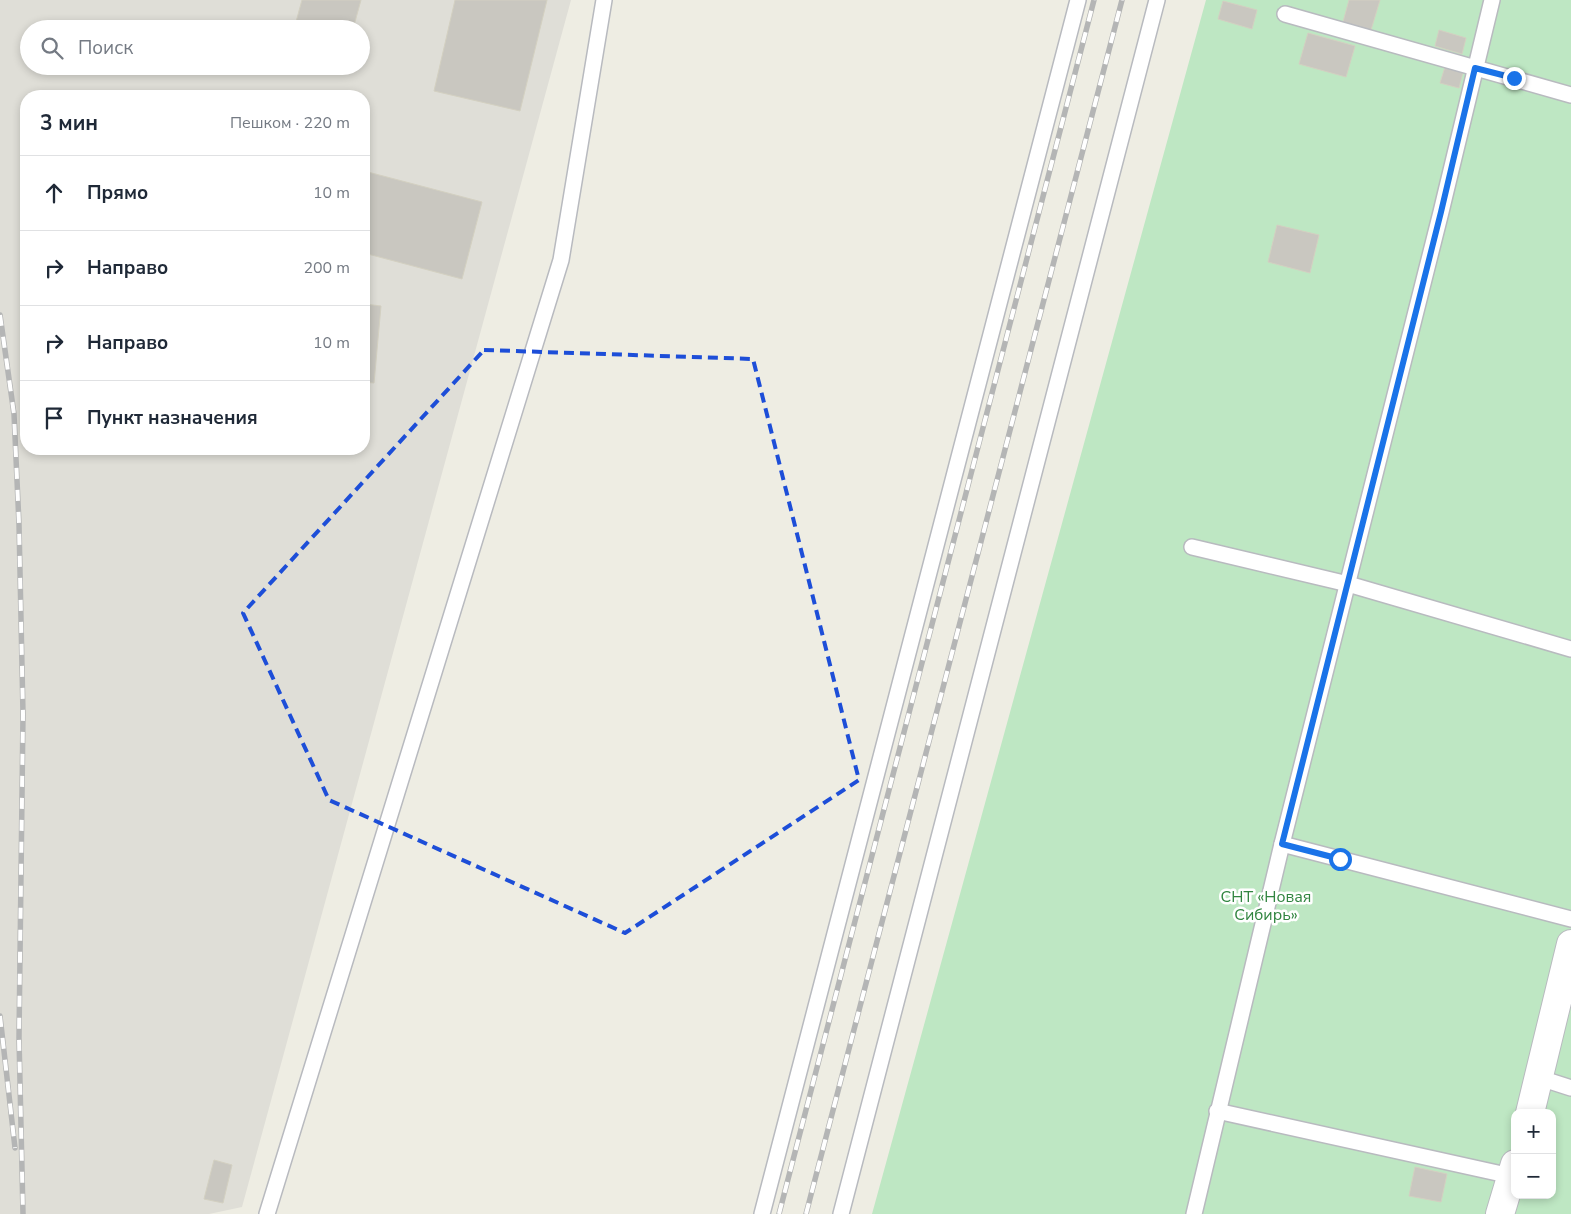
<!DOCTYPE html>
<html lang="ru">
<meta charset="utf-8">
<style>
body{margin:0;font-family:"Nunito Sans",sans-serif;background:#f6f6f7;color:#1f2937}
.controls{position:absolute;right:15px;bottom:15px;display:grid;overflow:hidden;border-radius:10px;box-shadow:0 2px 8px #0003}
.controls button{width:45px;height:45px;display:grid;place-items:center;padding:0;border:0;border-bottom:1px solid #e0e1e3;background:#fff;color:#1f2937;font:25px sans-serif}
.stop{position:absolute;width:15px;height:15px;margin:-11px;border:4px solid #1a73e8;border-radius:50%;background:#fff}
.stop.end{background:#1a73e8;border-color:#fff;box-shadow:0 1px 5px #0008}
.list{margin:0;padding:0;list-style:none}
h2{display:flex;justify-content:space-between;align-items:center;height:65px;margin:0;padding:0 20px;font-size:21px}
h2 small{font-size:16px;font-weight:400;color:#747a83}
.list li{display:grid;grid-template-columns:32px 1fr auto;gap:15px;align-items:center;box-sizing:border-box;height:75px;padding:0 20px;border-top:1px solid #e0e1e3}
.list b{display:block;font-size:19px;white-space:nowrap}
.list em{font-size:16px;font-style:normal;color:#747a83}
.icon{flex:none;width:28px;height:28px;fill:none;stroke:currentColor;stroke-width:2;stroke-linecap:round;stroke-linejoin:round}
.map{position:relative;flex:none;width:1571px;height:1214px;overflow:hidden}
.search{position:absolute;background:#fff;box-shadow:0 2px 8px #0003;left:20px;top:20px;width:350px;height:55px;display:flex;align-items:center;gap:12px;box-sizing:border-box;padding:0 18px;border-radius:28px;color:#747a83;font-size:19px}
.panel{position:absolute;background:#fff;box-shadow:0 2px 8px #0003;left:20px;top:90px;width:350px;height:365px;border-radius:20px}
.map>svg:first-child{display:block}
</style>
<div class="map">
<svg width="1571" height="1214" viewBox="0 0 1571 1214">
<rect width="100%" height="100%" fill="#eeede3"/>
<path fill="#dfded7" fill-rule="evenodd" d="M0,0h571l-329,1207 -33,7h-209zM29,29h332v37h-332zM26,96h338v353h-338z"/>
<path fill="#bee7c3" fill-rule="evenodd" d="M1206,0h365v1214h-699zM1515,1113h37v82h-37z"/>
<g fill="#c9c7c0" stroke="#d3d0c1">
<polygon points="302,0 361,0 353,29 294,29"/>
<polygon points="455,0 547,0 520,111 434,91"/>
<polygon points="1349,0 1380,0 1371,30 1343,22"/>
<polygon points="1223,1 1257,10 1252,29 1218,19"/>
<polygon points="1439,30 1466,38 1462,54 1435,46"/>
<polygon points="1308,33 1355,46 1346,77 1299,64"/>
<polygon points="1445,67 1463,72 1459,88 1440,83"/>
<polygon points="364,171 482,202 462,279 364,253"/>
<polygon points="1277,225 1319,235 1310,273 1268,262"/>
<polygon points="364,304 381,306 374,383 364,382"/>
<polygon points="214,1160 232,1165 223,1203 204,1199"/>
<polygon points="1415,1167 1447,1174 1441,1202 1409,1196"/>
</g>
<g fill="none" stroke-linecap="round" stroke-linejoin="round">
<defs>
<g id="lane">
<polyline points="1285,14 1571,95"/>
<polyline points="1192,547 1348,584 1571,649"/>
<polyline points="1282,844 1571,919"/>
<polyline points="1540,1078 1571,1088"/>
<polyline points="1217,1111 1511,1176"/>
<polyline points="267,1214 561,260 604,0"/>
<polyline points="762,1214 1078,0"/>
<polyline points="841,1214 1157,0"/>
<polyline points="1194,1214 1282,844 1441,212 1492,0"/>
</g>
<g id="street">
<polyline points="1530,1113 1571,944"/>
<polyline points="1500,1214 1515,1164"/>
</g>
</defs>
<use href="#lane" stroke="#b8babf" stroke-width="18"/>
<use href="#street" stroke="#b8babf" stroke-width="30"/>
<use href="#lane" stroke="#fff" stroke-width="15"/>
<use href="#street" stroke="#fff" stroke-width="28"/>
<defs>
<g id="rail">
<polyline points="0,315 14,414 19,524 23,714 19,1038 23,1214"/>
<polyline points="0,1016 15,1148"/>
<polyline points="779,1214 1094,0"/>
<polyline points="806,1214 1122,0"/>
</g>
</defs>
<use href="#rail" stroke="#b4b5b5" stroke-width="5.5"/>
<use href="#rail" stroke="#fff" stroke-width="4" stroke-dasharray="11" stroke-linecap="butt"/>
</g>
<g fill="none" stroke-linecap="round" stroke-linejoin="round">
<polyline stroke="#1a73e8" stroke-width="6" points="1340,859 1282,844 1441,212 1475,68 1514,78"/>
</g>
<path fill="none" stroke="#1d4ed8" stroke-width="4" stroke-dasharray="10 6" stroke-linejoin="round" d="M484,350l269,9 106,421 -234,153 -296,-133 -86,-187z"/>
<g text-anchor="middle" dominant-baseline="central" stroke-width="5" stroke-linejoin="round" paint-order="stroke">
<g font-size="16" fill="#318540" stroke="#fff">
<text x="1266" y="897">СНТ «Новая<tspan x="1266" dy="18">Сибирь»</tspan></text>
</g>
</g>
</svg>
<div class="controls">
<button>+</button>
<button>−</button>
</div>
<div class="stop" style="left:1340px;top:859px"></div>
<div class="stop end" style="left:1514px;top:78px"></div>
<div class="search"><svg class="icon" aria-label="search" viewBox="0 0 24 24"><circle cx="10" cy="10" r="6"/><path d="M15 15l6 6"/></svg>Поиск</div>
<section class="panel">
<h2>3 мин<small>Пешком · 220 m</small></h2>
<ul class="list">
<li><svg class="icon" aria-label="ahead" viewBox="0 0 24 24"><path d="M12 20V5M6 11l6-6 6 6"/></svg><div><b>Прямо</b></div><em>10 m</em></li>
<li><svg class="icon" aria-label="right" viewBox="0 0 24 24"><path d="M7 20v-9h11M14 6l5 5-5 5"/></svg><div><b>Направо</b></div><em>200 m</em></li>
<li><svg class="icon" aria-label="right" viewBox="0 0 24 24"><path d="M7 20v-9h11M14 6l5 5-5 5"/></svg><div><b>Направо</b></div><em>10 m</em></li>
<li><svg class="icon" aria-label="arrive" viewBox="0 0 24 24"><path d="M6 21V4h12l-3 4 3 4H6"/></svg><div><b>Пункт назначения</b></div></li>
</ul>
</section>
</div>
